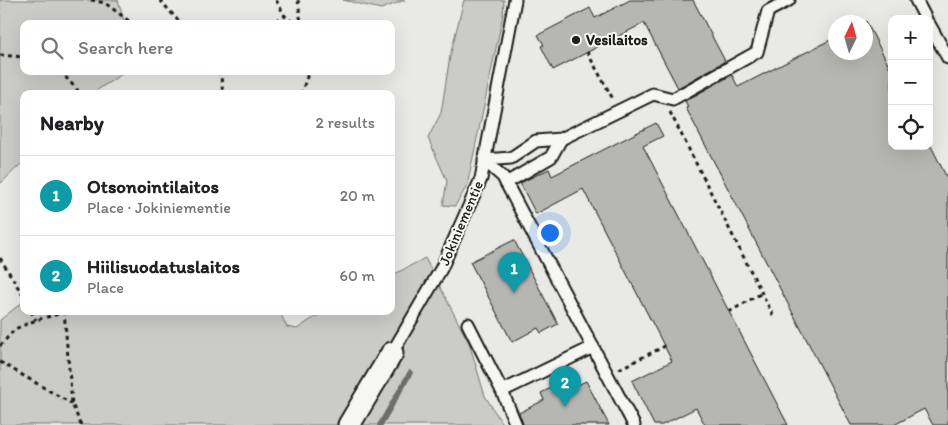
<!DOCTYPE html>
<meta charset="utf-8">
<style>
body{margin:0;font-family:Itim,sans-serif;background:#f2f2f2;color:#202124}
.controls{position:absolute;right:15px;top:15px;display:grid;overflow:hidden;border-radius:10px;box-shadow:0 5px 20px #0002}
.controls button{width:45px;height:45px;display:grid;place-items:center;padding:0;border:0;border-bottom:1px solid #e0e0e0;background:#fff;color:#202124;font:25px sans-serif}
.compass{position:absolute;left:828px;top:15px;width:45px;height:45px;border-radius:50%;background:#fff;box-shadow:0 5px 20px #0002;rotate:5deg}
.you{position:absolute;left:549px;top:232px;width:18px;height:18px;margin:-12px;border:4px solid #fff;border-radius:50%;background:#1a73e8;box-shadow:0 0 0 8px #1a73e833}
.badge{display:grid;place-items:center;width:32px;height:32px;border-radius:50%;background:#1c1c1c;color:#fff;font-size:16px;font-weight:700}
.pin{position:absolute;translate:-50% -41px;filter:drop-shadow(0 1px 2px #0008)}
.pin::after{content:'';position:absolute;top:26px;width:18px;height:15px;background:inherit;clip-path:polygon(0 0,100% 0,50% 100%)}
.list{margin:0;padding:0;list-style:none}
h2{display:flex;justify-content:space-between;align-items:center;height:65px;margin:0;padding:0 20px;font-size:21px}
h2 small{font-size:16px;font-weight:400;color:#757577}
.list li{display:grid;grid-template-columns:32px 1fr auto;gap:15px;align-items:center;box-sizing:border-box;height:80px;padding:0 20px;border-top:1px solid #e0e0e0}
.list b{display:block;font-size:19px;white-space:nowrap}
.list p{margin:0;font-size:16px;white-space:nowrap;color:#757577}
.list em{font-size:16px;font-style:normal;color:#757577}
.icon{flex:none;width:28px;height:28px;fill:none;stroke:currentColor;stroke-width:2;stroke-linecap:round;stroke-linejoin:round}
.map{position:relative;flex:none;width:948px;height:425px;overflow:hidden}
.search{position:absolute;background:#fff;box-shadow:0 5px 20px #0002;left:20px;top:20px;width:375px;height:55px;display:flex;align-items:center;gap:12px;box-sizing:border-box;padding:0 18px;border-radius:10px;color:#757577;font-size:19px}
.panel{position:absolute;background:#fff;box-shadow:0 5px 20px #0002;left:20px;top:90px;width:375px;height:225px;border-radius:10px}
.map>svg:first-child{display:block}
</style>
<div class="map">
<svg width="948" height="425" viewBox="0 0 948 425">
<rect width="100%" height="100%" fill="#e9e9e5"/>
<filter id="ink" filterUnits="userSpaceOnUse"><feTurbulence type="fractalNoise" baseFrequency=".02" numOctaves="2"/><feDisplacementMap in="SourceGraphic" scale="10" xChannelSelector="R" yChannelSelector="G"/><feConvolveMatrix kernelMatrix="1 2 1 2 8 2 1 2 1" color-interpolation-filters="sRGB"/></filter>
<g filter="url(#ink)">
<g fill="#cbcbc7" stroke="#747472">
<polygon points="0,0 118,0 125,24 24,24 24,71 123,71 122,74 91,94 24,94 24,161 0,184"/>
<polygon points="343,0 405,0 381,9"/>
<polygon points="464,0 504,0 503,15 467,186 455,206 443,205 447,181 428,138 441,113 450,56"/>
<polygon points="425,258 469,343 485,396 503,425 0,425 0,320 24,301 24,311 279,311 287,327 297,329 324,311 391,311 391,276"/>
</g>
<g fill="none" stroke-linecap="round" stroke-linejoin="round">
<polyline stroke="#6d6d6c" stroke-width="5.5" points="380,425 410,373"/>
</g>
<g fill="#b6b6b3" stroke="#1c1c1c">
<polygon points="630,0 693,0 725,61 678,88 644,23 553,70 541,46 544,45 538,35 590,8 595,18"/>
<polygon points="866,21 892,72 892,146 931,146 948,180 948,425 933,425 924,409 894,425 851,425 686,108 688,107 685,101 732,75 738,87 836,37 836,52 866,52"/>
<polygon points="656,123 663,136 643,146 788,425 705,425 696,408 662,425 654,425 632,381 672,361 583,189 536,214 520,183 549,169 552,176"/>
<polygon points="514,240 558,324 541,333 538,328 512,342 470,262"/>
<polygon points="586,381 609,425 523,425 519,413 544,400 541,393 557,385 561,393"/>
</g>
<g fill="none" stroke-linecap="round" stroke-linejoin="round">
<defs>
<g id="lane">
<polyline points="916,0 926,19"/>
<polyline points="929,24 948,58"/>
<polyline points="506,183 551,157 561,139"/>
<polyline points="468,324 502,391 516,425"/>
<polyline points="392,353 441,269 481,179 515,0"/>
<polyline points="502,391 593,347"/>
<polyline points="634,425 503,177 484,160 511,158 536,141 561,139 653,94 673,99 757,52 768,11 789,0"/>
</g>
<polyline id="street" points="349,425 392,353"/>
</defs>
<use href="#lane" stroke="#1c1c1c" stroke-width="15"/>
<use href="#street" stroke="#1c1c1c" stroke-width="25"/>
<g stroke="#1c1c1c" stroke-width="3" stroke-dasharray="4 4" stroke-linecap="butt">
<polyline points="91,0 105,3 133,24"/>
<polyline points="160,0 181,24"/>
<polyline points="276,0 285,16 295,24"/>
<polyline points="298,0 301,24"/>
<polyline points="269,24 285,16"/>
<polyline points="587,52 613,99"/>
<polyline points="0,55 24,57"/>
<polyline points="60,71 81,94"/>
<polyline points="218,71 221,77 223,94"/>
<polyline points="301,94 309,71"/>
<polyline points="670,112 774,317"/>
<polyline points="0,258 24,297"/>
<polyline points="31,311 36,320"/>
<polyline points="64,311 72,404 81,425"/>
<polyline points="729,312 762,293"/>
<polyline points="0,346 15,329 36,320 66,312"/>
<polyline points="0,362 72,404"/>
<polyline points="619,369 665,346"/>
</g>
<use href="#lane" stroke="#f6f6f2" stroke-width="11"/>
<use href="#street" stroke="#f6f6f2" stroke-width="21"/>
</g>
</g>
<circle fill="#1c1c1c" stroke="#f6f6f2" stroke-width="2" cx="576" cy="40" r="5"/>
<g text-anchor="middle" dominant-baseline="central" stroke-width="4" stroke-linejoin="round" paint-order="stroke">
<g font-size="15" font-weight="bold" fill="#1c1c1c" stroke="#f6f6f2" text-anchor="start">
<text x="586" y="40">Vesilaitos</text>
</g>
<g font-size="15" fill="#1c1c1c" stroke="#f6f6f2">
<text transform="translate(461 223) rotate(-67)">Jokiniementie</text>
</g>
</g>
</svg>
<div class="controls">
<button>+</button>
<button>−</button>
<button><svg class="icon" aria-label="locate" viewBox="0 0 24 24"><circle cx="12" cy="12" r="6"/><path d="M12 2v4M12 18v4M2 12h4M18 12h4"/></svg></button>
</div>
<svg class="compass" viewBox="-18 -18 36 36"><path d="M0-13l5 13h-10z" fill="#e53935"/><path d="M0 13l5-13h-10z" fill="#757577"/></svg>
<div class="you"></div>
<div class="pin badge" style="left:514px;top:293px;background:#0f9aa8">1</div>
<div class="pin badge" style="left:565px;top:407px;background:#0f9aa8">2</div>
<div class="search"><svg class="icon" aria-label="search" viewBox="0 0 24 24"><circle cx="10" cy="10" r="6"/><path d="M15 15l6 6"/></svg>Search here</div>
<section class="panel">
<h2>Nearby<small>2 results</small></h2>
<ul class="list">
<li><span class="badge" style="background:#0f9aa8">1</span><div><b>Otsonointilaitos</b><p>Place · Jokiniementie</p></div><em>20 m</em></li>
<li><span class="badge" style="background:#0f9aa8">2</span><div><b>Hiilisuodatuslaitos</b><p>Place</p></div><em>60 m</em></li>
</ul>
</section>
</div>
